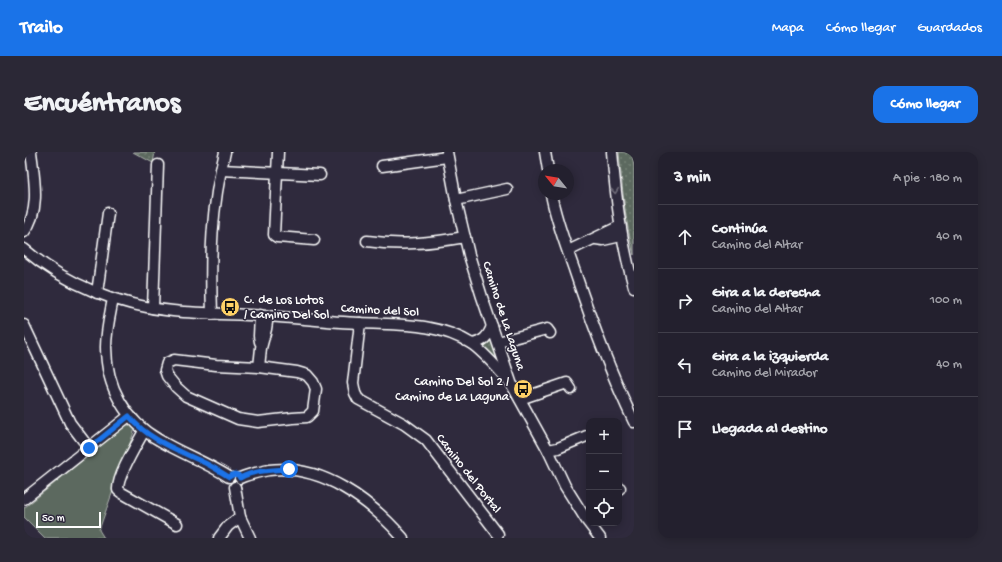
<!DOCTYPE html>
<html lang="es">
<meta charset="utf-8">
<style>
body{margin:0;font-family:"Gochi Hand",sans-serif;background:#2b2836;color:#f1f3f6}
.controls{position:absolute;right:12px;bottom:12px;display:grid;overflow:hidden;border-radius:8px;box-shadow:0 2px 10px #0003}
.controls button{width:36px;height:36px;display:grid;place-items:center;padding:0;border:0;border-bottom:1px solid #403e4a;background:#23202e;color:#f1f3f6;font:20px sans-serif}
.compass{position:absolute;left:514px;top:12px;width:36px;height:36px;border-radius:50%;background:#23202e;box-shadow:0 2px 10px #0003;rotate:300deg}
.scale{position:absolute;left:12px;bottom:10px;width:65px;box-sizing:border-box;padding-left:4px;border:2px solid #fff;border-top:0;font-size:11px;line-height:14px;white-space:nowrap;color:#fff;-webkit-text-stroke:3px #2f2a3d;paint-order:stroke}
.stop{position:absolute;width:12px;height:12px;margin:-9px;border:3px solid #1a73e8;border-radius:50%;background:#fff}
.stop.end{background:#1a73e8;border-color:#fff;box-shadow:0 1px 4px #0008}
.list{margin:0;padding:0;list-style:none}
h2{display:flex;justify-content:space-between;align-items:center;height:52px;margin:0;padding:0 16px;font-size:17px}
h2 small{font-size:13px;font-weight:400;color:#a3a3aa}
.list li{display:grid;grid-template-columns:26px 1fr auto;gap:12px;align-items:center;box-sizing:border-box;height:64px;padding:0 16px;border-top:1px solid #403e4a}
.list b{display:block;font-size:15px;white-space:nowrap}
.list p{margin:0;font-size:13px;white-space:nowrap;color:#a3a3aa}
.list em{font-size:13px;font-style:normal;color:#a3a3aa}
.icon{flex:none;width:22px;height:22px;fill:none;stroke:currentColor;stroke-width:2;stroke-linecap:round;stroke-linejoin:round}
.map{position:relative;flex:none;width:610px;height:386px;overflow:hidden;border-radius:12px}
header{display:flex;align-items:center;gap:24px;box-sizing:border-box;height:56px;padding:0 20px;background:#1a73e8;color:#fff}
header strong{font-size:19px}
nav{display:flex;gap:22px;margin-inline-start:auto;font-size:14px}
.intro{display:flex;align-items:center;justify-content:space-between;box-sizing:border-box;height:96px;padding:0 24px}
h1{margin:0;font-size:28px}
.button{padding:10px 18px;border-radius:12px;background:#1a73e8;color:#fff;font-size:14px;font-weight:700}
main{display:flex;gap:24px;padding:0 24px}
aside{flex:1;background:#23202e;border-radius:12px;box-shadow:0 2px 10px #0003}
.map>svg:first-child{display:block}
</style>
<header>
<strong>Trailo</strong>
<nav><a>Mapa</a><a>Cómo llegar</a><a>Guardados</a></nav>
</header>
<div class="intro"><h1>Encuéntranos</h1><a class="button">Cómo llegar</a></div>
<main>
<div class="map">
<svg width="610" height="386" viewBox="0 0 610 386">
<defs>
<pattern id="grass-dots" width="8" height="8" patternUnits="userSpaceOnUse"><rect width="8" height="8" fill="#5c695e"/><path d="M2 2h.1M6 6h.1" fill="none" stroke="#748076" stroke-width="1.8" stroke-linecap="round"/></pattern>
</defs>
<rect width="100%" height="100%" fill="#2f2a3d"/>
<filter id="ink" filterUnits="userSpaceOnUse"><feTurbulence type="fractalNoise" baseFrequency=".025" numOctaves="2"/><feDisplacementMap in="SourceGraphic" scale="8" xChannelSelector="R" yChannelSelector="G"/><feConvolveMatrix kernelMatrix="1 2 1 2 8 2 1 2 1" color-interpolation-filters="sRGB"/></filter>
<g filter="url(#ink)">
<g fill="url(#grass-dots)" stroke="#aeb4ae">
<polygon points="109,0 131,0 129,11"/>
<path d="M595,0h13l2,16v87c-9,-34 -12,-69 -15,-103z"/>
<polygon points="465,188 468,190 475,207 475,211 460,195 460,193"/>
</g>
<polygon fill="#5c695e" stroke="#aeb4ae" points="102,273 106,273 111,277 75,378 80,386 21,386 0,365 0,356"/>
<g fill="none" stroke-linecap="round" stroke-linejoin="round">
<defs>
<g id="minor">
<polyline points="254,0 250,83 253,85 290,88"/>
<polyline points="423,0 432,48 445,103 458,145 488,233 524,298 541,334 563,369 576,386"/>
<polyline points="521,0 524,18"/>
<path d="M588,0c4,46 9,90 22,135"/>
<polyline points="358,14 423,5"/>
<polyline points="197,18 296,23"/>
<path d="M527,42c5,27 15,52 24,78 17,51 36,102 59,150"/>
<polyline points="432,48 483,37"/>
<path d="M0,80c17,-21 10,-55 7,-80"/>
<polyline points="572,87 579,88 597,84"/>
<path d="M343,89c33,5 64,2 98,-4"/>
<path d="M0,97c41,35 95,57 149,62 31,3 62,3 94,5 31,2 62,6 93,7 40,2 77,-1 112,21 15,11 28,27 40,41"/>
<polyline points="544,99 596,74"/>
<polyline points="73,141 84,61"/>
<path d="M89,147c-3,16 -7,32 -7,48 0,39 19,74 53,93 23,14 47,22 70,37"/>
<polyline points="129,156 134,13"/>
<path d="M188,162c-2,-58 -1,-105 13,-162"/>
<polyline points="336,171 329,231 331,241 334,247 380,272 402,288 474,382"/>
<polyline points="0,173 46,271 65,296"/>
<polyline points="236,190 235,184 236,163"/>
<polyline points="474,190 523,177 526,181"/>
<path d="M448,192c11,-2 16,-7 20,-18"/>
<polygon points="150,208 192,213 235,215 273,220 283,223 289,230 292,237 289,259 283,265 269,266 234,270 214,267 162,244 152,235 143,224 141,218 143,211"/>
<polyline points="235,215 237,196 242,177 244,164"/>
<polyline points="496,247 543,231 547,237"/>
<path d="M120,279c-7,13 -27,45 -26,59l4,3 55,31"/>
<polyline points="524,298 534,296 565,283"/>
<path d="M216,326c9,-4 19,-6 29,-8 53,-6 101,30 134,68"/>
<polyline points="211,335 216,365 226,386"/>
<polyline points="595,337 596,336"/>
<polyline points="0,347 105,264"/>
<polyline points="195,386 204,374 216,365"/>
</g>
</defs>
<use href="#minor" stroke="#fff" stroke-width="13"/>
<use href="#minor" stroke="#2f2a3d" stroke-width="10"/>
</g>
<defs><path id="oneway-chevron" d="M-2-3.5L2.5 0L-2 3.5" fill="none" stroke-width="1.6" stroke-linecap="round" stroke-linejoin="round"/></defs>
<use stroke="#6d6a77" href="#oneway-chevron" transform="translate(591 39) rotate(84)"/>
</g>
<g fill="none" stroke-linecap="round" stroke-linejoin="round" filter="url(#ink)">
<path stroke="#1a73e8" stroke-width="5" d="M65,296l40,-32c19,24 49,34 76,47 8,4 16,9 24,14l5,-3 4,1 2,3c15,-8 33,-8 49,-9"/>
</g>
<defs>
<symbol id="bus-disc" viewBox="-11 -11 22 22"><circle r="9.5" fill="#ffd166" stroke="#2f2a3d"/><path d="M-5-6H5V4H4V6H2V4H-2V6H-4V4H-5ZM-3.5-4V0h7V-4ZM-3.5 1.2v1.5H-2V1.2ZM2 1.2v1.5H3.5V1.2Z" fill="#111"/></symbol>
</defs>
<g fill-rule="evenodd">
<use href="#bus-disc" x="195" y="144" width="22" height="22"/>
<use href="#bus-disc" x="488" y="226" width="22" height="22"/>
</g>
<g text-anchor="middle" dominant-baseline="central" stroke-width="3" stroke-linejoin="round" paint-order="stroke">
<g font-size="13" fill="#fff" stroke="#2f2a3d" text-anchor="start">
<text x="220" y="148">C. de Los Lotos<tspan x="220" dy="15">/ Camino Del Sol</tspan></text>
<text x="485" y="230" text-anchor="end">Camino Del Sol 2 /<tspan x="485" dy="15">Camino de La Laguna</tspan></text>
</g>
<g font-size="13" fill="#fff" stroke="#2f2a3d">
<text transform="translate(356 159) rotate(3)">Camino del Sol</text>
<text transform="translate(479 164) rotate(72)">Camino de La Laguna</text>
<text transform="translate(444 322) rotate(52)">Camino del Portal</text>
</g>
</g>
</svg>
<div class="controls">
<button>+</button>
<button>−</button>
<button><svg class="icon" aria-label="locate" viewBox="0 0 24 24"><circle cx="12" cy="12" r="6"/><path d="M12 2v4M12 18v4M2 12h4M18 12h4"/></svg></button>
</div>
<svg class="compass" viewBox="-18 -18 36 36"><path d="M0-13l5 13h-10z" fill="#e53935"/><path d="M0 13l5-13h-10z" fill="#a3a3aa"/></svg>
<div class="scale">50 m</div>
<div class="stop" style="left:265px;top:317px"></div>
<div class="stop end" style="left:65px;top:296px"></div>
</div>
<aside>
<h2>3 min<small>A pie · 180 m</small></h2>
<ul class="list">
<li><svg class="icon" aria-label="ahead" viewBox="0 0 24 24"><path d="M12 20V5M6 11l6-6 6 6"/></svg><div><b>Continúa</b><p>Camino del Altar</p></div><em>40 m</em></li>
<li><svg class="icon" aria-label="right" viewBox="0 0 24 24"><path d="M7 20v-9h11M14 6l5 5-5 5"/></svg><div><b>Gira a la derecha</b><p>Camino del Altar</p></div><em>100 m</em></li>
<li><svg class="icon" aria-label="left" viewBox="0 0 24 24"><path d="M17 20v-9H6M10 6l-5 5 5 5"/></svg><div><b>Gira a la izquierda</b><p>Camino del Mirador</p></div><em>40 m</em></li>
<li><svg class="icon" aria-label="arrive" viewBox="0 0 24 24"><path d="M6 21V4h12l-3 4 3 4H6"/></svg><div><b>Llegada al destino</b></div></li>
</ul>
</aside>
</main>
